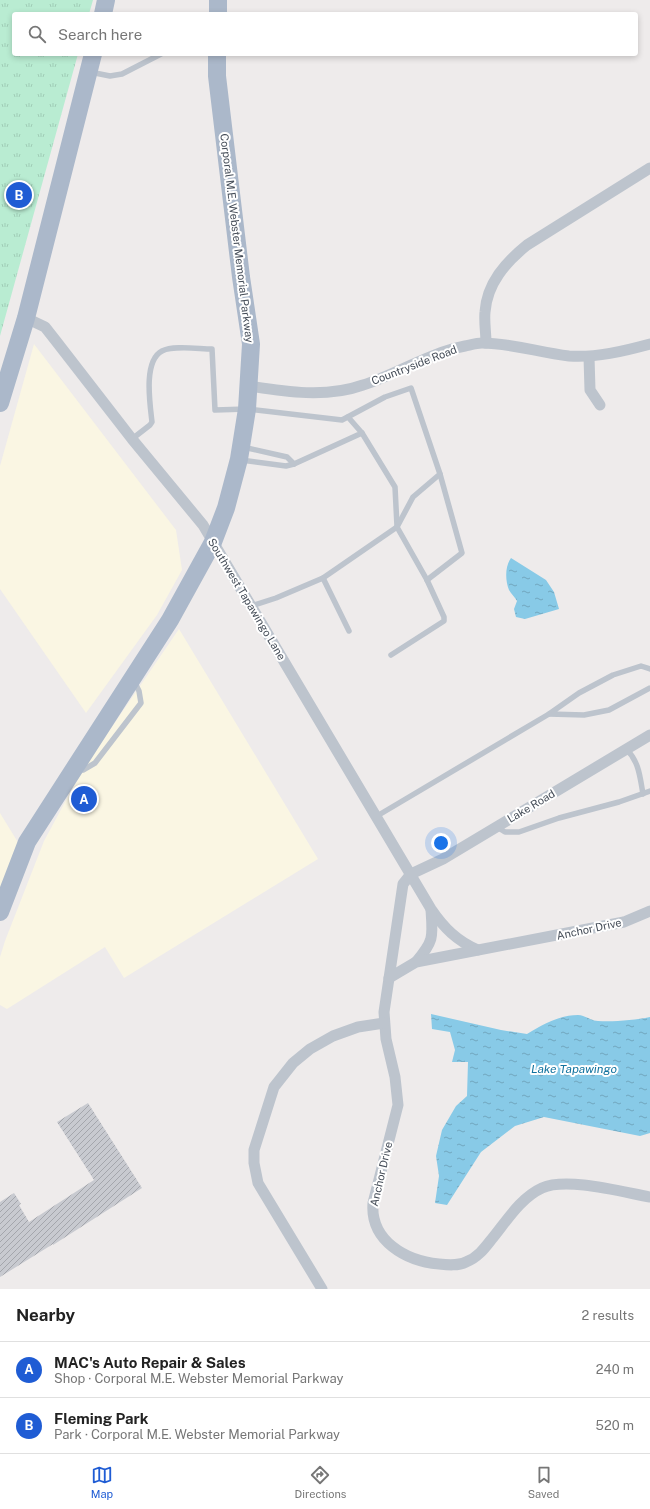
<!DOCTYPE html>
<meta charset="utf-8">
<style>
body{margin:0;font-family:"Public Sans",sans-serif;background:#f2f2f2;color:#222}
.you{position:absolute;left:441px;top:843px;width:14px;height:14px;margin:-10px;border:3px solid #fff;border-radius:50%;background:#1a73e8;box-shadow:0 0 0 6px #1a73e833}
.badge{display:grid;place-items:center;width:26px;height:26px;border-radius:50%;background:#1f5cd4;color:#fff;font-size:13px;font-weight:700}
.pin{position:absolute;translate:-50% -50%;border:2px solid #fff;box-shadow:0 1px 4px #0006}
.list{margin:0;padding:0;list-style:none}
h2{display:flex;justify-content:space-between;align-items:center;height:52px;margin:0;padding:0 16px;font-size:17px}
h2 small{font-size:13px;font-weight:400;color:#767676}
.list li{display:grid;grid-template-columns:26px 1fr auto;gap:12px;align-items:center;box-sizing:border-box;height:56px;padding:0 16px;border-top:1px solid #e0e0e0}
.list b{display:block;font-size:15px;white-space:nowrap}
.list p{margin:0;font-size:13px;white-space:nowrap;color:#767676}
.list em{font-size:13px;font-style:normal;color:#767676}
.icon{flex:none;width:22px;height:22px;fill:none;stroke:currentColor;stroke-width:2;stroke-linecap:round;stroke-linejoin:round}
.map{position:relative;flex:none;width:650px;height:1289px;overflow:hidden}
.search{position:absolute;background:#fff;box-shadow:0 2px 6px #0003;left:12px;right:12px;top:12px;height:44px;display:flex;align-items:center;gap:10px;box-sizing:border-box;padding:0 14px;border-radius:4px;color:#767676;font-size:15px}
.sheet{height:164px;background:#fff}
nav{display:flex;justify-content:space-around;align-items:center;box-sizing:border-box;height:56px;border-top:1px solid #e0e0e0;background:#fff;font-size:11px;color:#767676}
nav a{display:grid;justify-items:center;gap:2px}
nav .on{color:#1f5cd4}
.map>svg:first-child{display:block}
</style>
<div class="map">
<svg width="650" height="1289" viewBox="0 0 650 1289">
<defs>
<pattern id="park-tufts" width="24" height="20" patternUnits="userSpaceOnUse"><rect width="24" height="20" fill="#b9ecd2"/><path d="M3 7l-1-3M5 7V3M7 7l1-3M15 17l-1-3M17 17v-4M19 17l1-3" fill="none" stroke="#a0ccb6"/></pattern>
<pattern id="water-ripples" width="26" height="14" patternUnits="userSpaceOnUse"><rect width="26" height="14" fill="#88cae7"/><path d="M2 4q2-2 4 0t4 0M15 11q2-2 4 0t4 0" fill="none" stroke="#71a6be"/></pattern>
<pattern id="building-hatch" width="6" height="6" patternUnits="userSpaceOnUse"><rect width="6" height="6" fill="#c8cad0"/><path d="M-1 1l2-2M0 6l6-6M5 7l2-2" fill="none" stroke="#a4a6ac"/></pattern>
</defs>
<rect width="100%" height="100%" fill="#eeebeb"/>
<g fill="#faf6e3">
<polygon points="34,344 176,530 182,570 157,615 86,713 0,589 0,466"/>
<polygon points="179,629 318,859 124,978 105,947 7,1009 0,1005 0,957 5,941 44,841 71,791 92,756"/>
<polygon points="0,813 19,844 0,893"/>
</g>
<polygon fill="url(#park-tufts)" points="0,0 93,0 89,14 14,14 14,54 78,54 0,336"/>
<g fill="url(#water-ripples)">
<path d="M511,558l35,22 8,12 5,17 -34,10 -9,-2 -2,-8 3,-8c-2,-4 -6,-7 -8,-11 -4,-10 -4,-24 2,-32z"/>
<path d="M431,1014l70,16 26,4c15,-9 32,-19 51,-19 7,0 13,6 20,6 16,1 37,-1 52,-4v116l-10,3 -96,-19 -29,9 -34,26 -34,53 -12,-2 4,-27 -3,-20 6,-26 14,-24 11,-10 1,-34h-16l3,-12 -5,-18 -18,-3z"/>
</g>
<polygon fill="url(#building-hatch)" points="88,1103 142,1188 53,1245 53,1244 0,1277 0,1202 14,1193 21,1204 19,1205 29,1222 94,1180 57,1122"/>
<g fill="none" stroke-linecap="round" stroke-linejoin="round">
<g stroke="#bdc4cd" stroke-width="5.5">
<polyline points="90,72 110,76 122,74 161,54"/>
<polyline points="362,433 395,487 397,526"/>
<path d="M132,439l18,-14 2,-3c-2,-18 -9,-61 10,-71 11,-6 37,-2 50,-2l3,61 32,-1 95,11 43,-23 26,-9 29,86 -27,23 -16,30"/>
<polyline points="243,447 287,457 294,464"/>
<polyline points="241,460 286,466 294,464 362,433 348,417"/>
<polyline points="323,578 397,527 427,580 444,617 444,621 391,655"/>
<polyline points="427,580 462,553 440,474"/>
<polyline points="251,606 276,598 323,578 349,631"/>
<polyline points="650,669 641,666 613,675 579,693 549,714 584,715 609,710 650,688"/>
<path d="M626,749c13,12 14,28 17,45"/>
<polyline points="78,768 83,770 95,763 141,703 139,691 134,681"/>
<polyline points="377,816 549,714"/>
<polyline points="497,827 505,832 519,832 559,818 619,802 650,791"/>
</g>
<g stroke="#bdc4cd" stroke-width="11">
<path d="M26,318l19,9 11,14 76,98 71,86 228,384c13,19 26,32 47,41"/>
<path d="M486,343c0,-10 -2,-21 -1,-31 2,-29 21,-50 42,-67l123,-77"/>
<polyline points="589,357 590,390 600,405"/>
<path d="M249,386c37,6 78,12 114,-1 34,-11 66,-32 102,-39 5,-1 12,-3 17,-3 30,0 58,10 87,13 27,2 55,-5 81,-12"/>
<path d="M650,735l-207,124 -32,15 -8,10 -19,128 2,27 9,38 3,28 -25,98c-3,38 33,58 66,61 9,1 19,2 27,-2 11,-4 18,-13 25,-22 15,-18 29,-42 51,-52 25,-11 80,4 108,9"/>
<path d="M416,962c18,-21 17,-25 15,-52"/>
<polyline points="389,978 416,962 624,922 650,911"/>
<polyline points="322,1289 258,1183 254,1163 254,1150 274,1087 293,1063 310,1049 333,1036 358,1027 384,1023"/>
</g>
<g stroke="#abb8ca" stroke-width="18">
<polyline points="103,14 106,0"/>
<polyline points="218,14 218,0"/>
<polyline points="0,403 26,318 93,54"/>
<polyline points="0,912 27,842 170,620 213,542 226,508 239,459 247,409 251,344 241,277 217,76 217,54"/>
</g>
</g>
<g text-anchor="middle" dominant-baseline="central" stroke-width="4" stroke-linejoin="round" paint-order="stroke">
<g font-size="11" fill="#454d58" stroke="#fff">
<text transform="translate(237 238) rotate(83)">Corporal M.E. Webster Memorial Parkway</text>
<text transform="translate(414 365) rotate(-21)">Countryside Road</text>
<text transform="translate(247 599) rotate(59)">Southwest Tapawingo Lane</text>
<text transform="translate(531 806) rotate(-31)">Lake Road</text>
<text transform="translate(589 929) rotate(-12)">Anchor Drive</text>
<text transform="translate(381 1174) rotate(-77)">Anchor Drive</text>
</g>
<g font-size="12" font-style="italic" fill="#11729e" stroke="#fff">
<text x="574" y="1069">Lake Tapawingo</text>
</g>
</g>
</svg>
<div class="you"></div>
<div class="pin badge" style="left:84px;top:799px">A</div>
<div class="pin badge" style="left:19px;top:195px">B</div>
<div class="search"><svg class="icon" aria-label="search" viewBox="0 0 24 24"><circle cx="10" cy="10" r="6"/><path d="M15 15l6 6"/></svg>Search here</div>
</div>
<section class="sheet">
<h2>Nearby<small>2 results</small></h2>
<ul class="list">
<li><span class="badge">A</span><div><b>MAC's Auto Repair &amp; Sales</b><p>Shop · Corporal M.E. Webster Memorial Parkway</p></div><em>240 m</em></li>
<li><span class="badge">B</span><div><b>Fleming Park</b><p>Park · Corporal M.E. Webster Memorial Parkway</p></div><em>520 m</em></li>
</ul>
</section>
<nav>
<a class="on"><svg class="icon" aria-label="map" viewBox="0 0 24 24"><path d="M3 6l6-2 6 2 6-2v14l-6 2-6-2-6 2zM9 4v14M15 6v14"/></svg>Map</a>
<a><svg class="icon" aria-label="directions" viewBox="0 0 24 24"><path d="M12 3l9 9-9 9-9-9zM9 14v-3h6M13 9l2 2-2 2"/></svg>Directions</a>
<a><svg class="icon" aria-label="saved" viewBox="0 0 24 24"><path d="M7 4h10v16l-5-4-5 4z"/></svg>Saved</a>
</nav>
